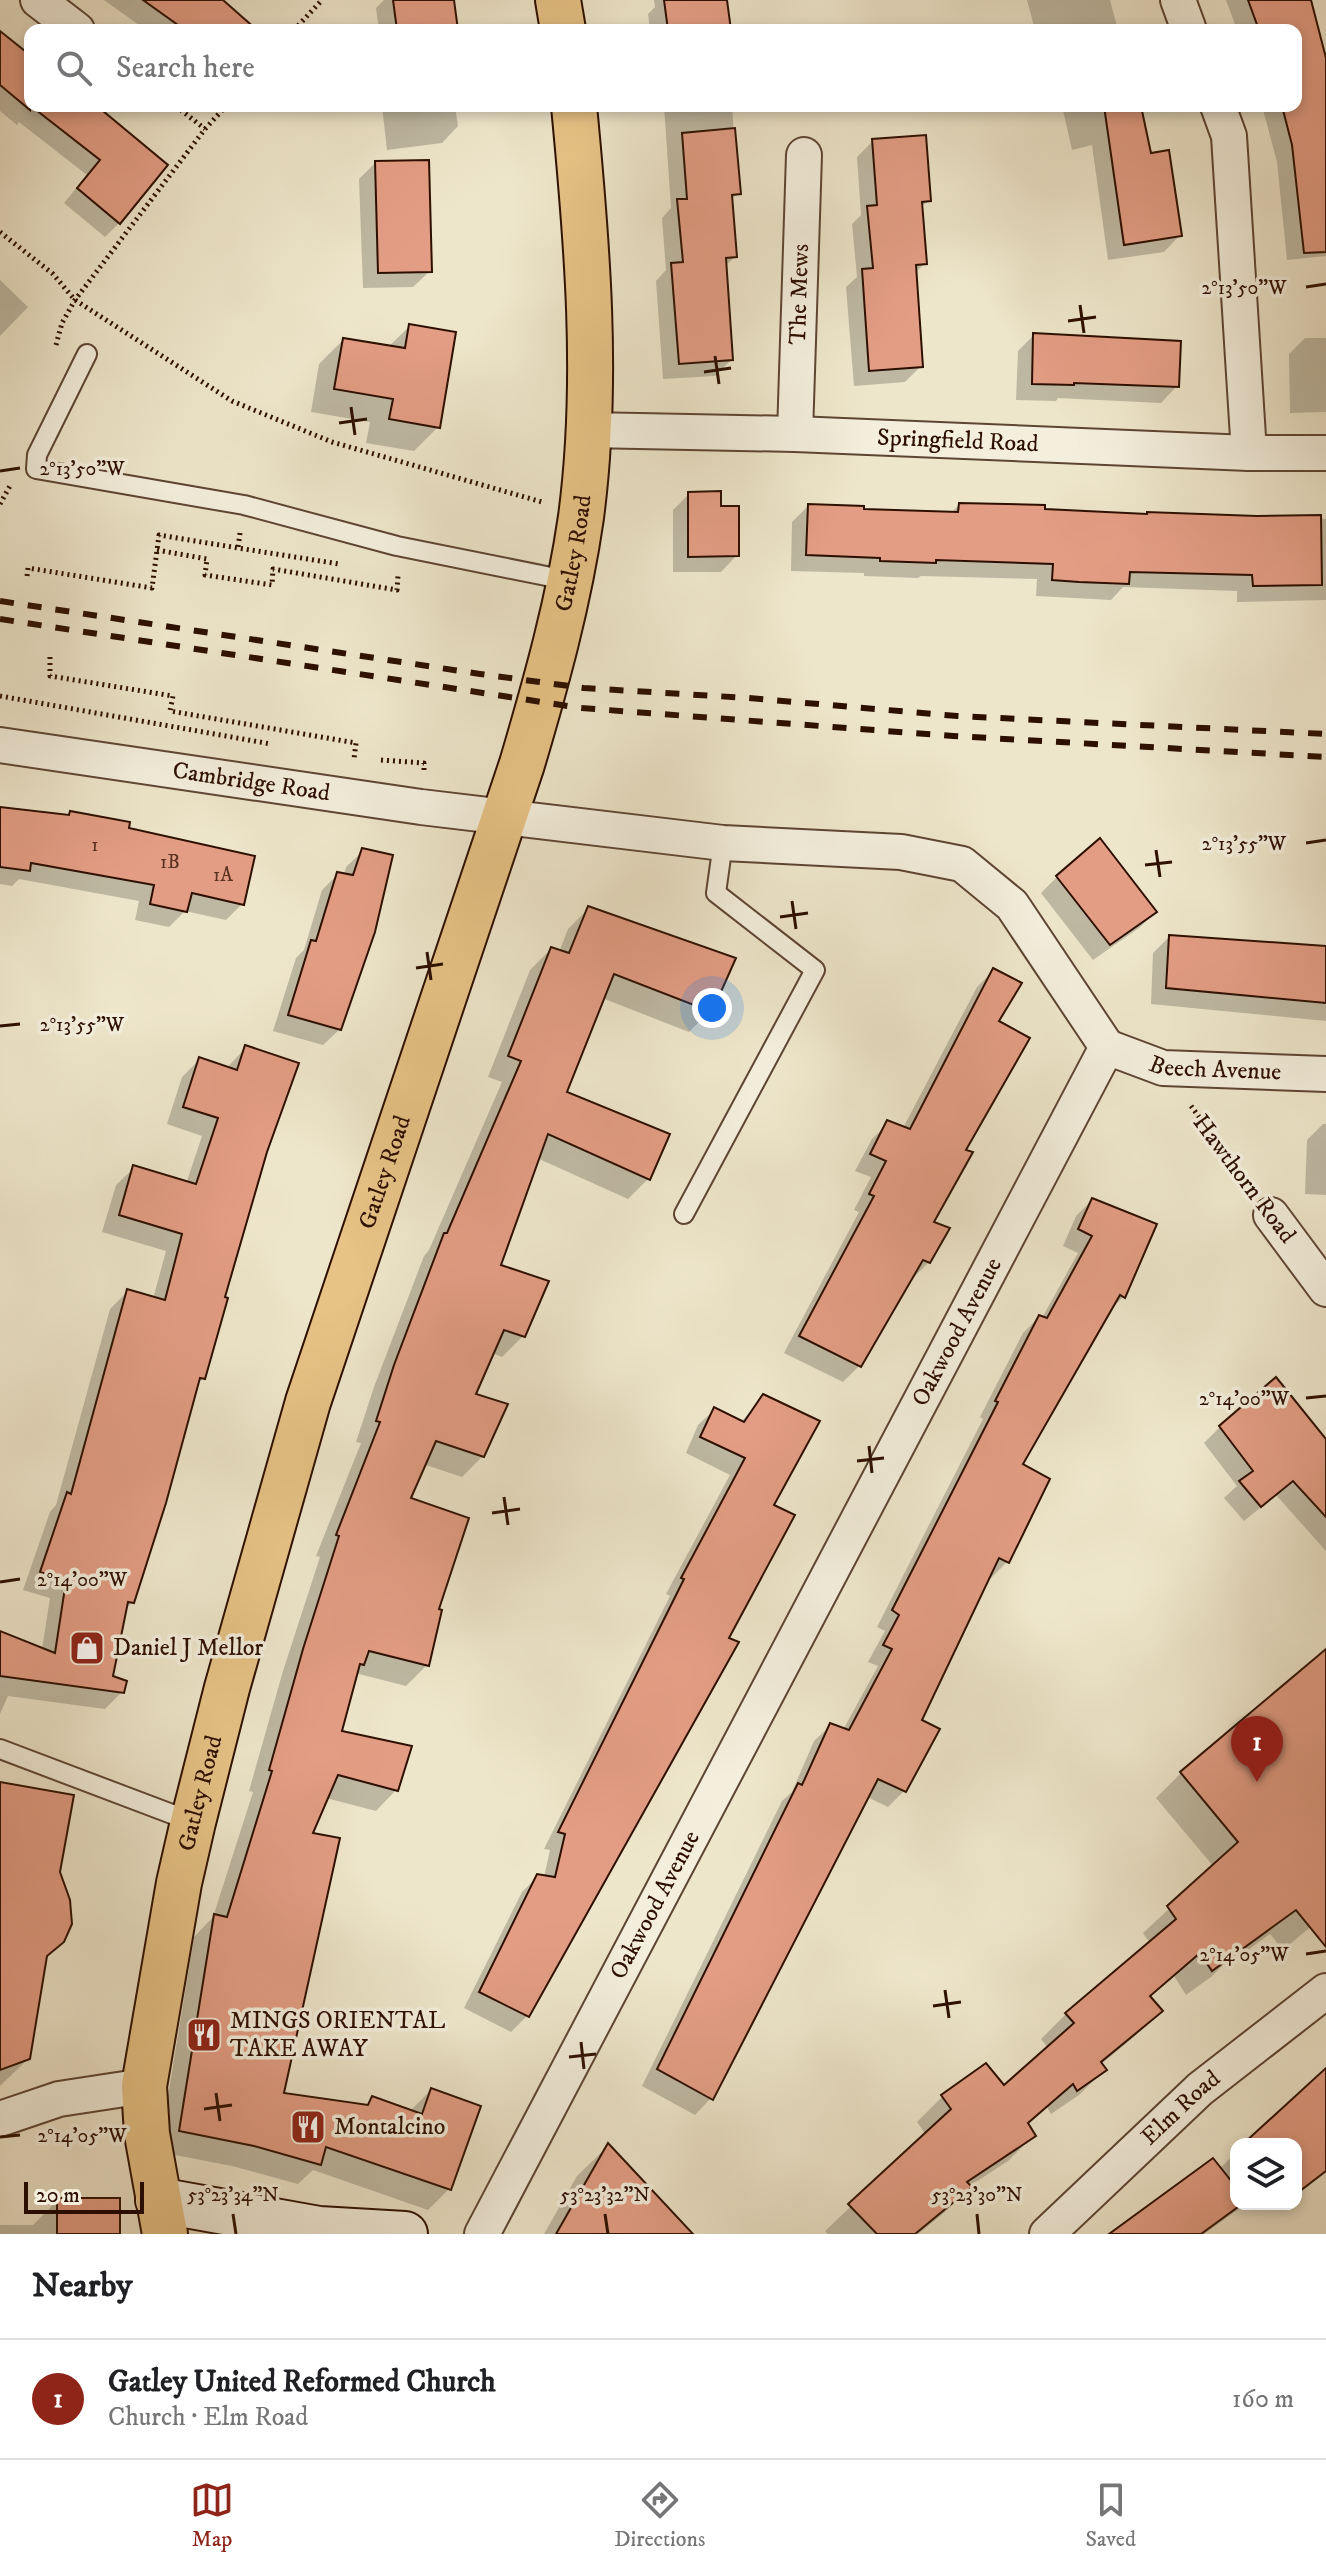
<!DOCTYPE html>
<meta charset="utf-8">
<style>
body{margin:0;font-family:"IM FELL DW Pica",serif;background:#f6f6f6;color:#202124}
.controls{position:absolute;right:24px;bottom:24px;display:grid;overflow:hidden;border-radius:16px;box-shadow:0 4px 12px #0003}
.controls button{width:72px;height:72px;display:grid;place-items:center;padding:0;border:0;border-bottom:2px solid #e0e0e0;background:#fff;color:#202124;font:40px sans-serif}
.scale{position:absolute;left:24px;bottom:20px;width:120px;box-sizing:border-box;padding-left:8px;border:4px solid #2d0f00;border-top:0;font-size:22px;line-height:28px;white-space:nowrap;color:#2d0f00;-webkit-text-stroke:6px #f4efdd;paint-order:stroke}
.you{position:absolute;left:712px;top:1008px;width:28px;height:28px;margin:-20px;border:6px solid #fff;border-radius:50%;background:#1a73e8;box-shadow:0 0 0 12px #1a73e833}
.badge{display:grid;place-items:center;width:52px;height:52px;border-radius:50%;background:#8f2418;color:#fff;font-size:26px;font-weight:700}
.pin{position:absolute;translate:-50% -66px;filter:drop-shadow(0 2px 4px #0008)}
.pin::after{content:'';position:absolute;top:42px;width:28px;height:24px;background:inherit;clip-path:polygon(0 0,100% 0,50% 100%)}
.list{margin:0;padding:0;list-style:none}
h2{display:flex;justify-content:space-between;align-items:center;height:104px;margin:0;padding:0 32px;font-size:34px}
h2 small{font-size:26px;font-weight:400;color:#757577}
.list li{display:grid;grid-template-columns:52px 1fr auto;gap:24px;align-items:center;box-sizing:border-box;height:120px;padding:0 32px;border-top:2px solid #e0e0e0}
.list b{display:block;font-size:30px;white-space:nowrap}
.list p{margin:0;font-size:26px;white-space:nowrap;color:#757577}
.list em{font-size:26px;font-style:normal;color:#757577}
.icon{flex:none;width:44px;height:44px;fill:none;stroke:currentColor;stroke-width:2;stroke-linecap:round;stroke-linejoin:round}
.map{position:relative;flex:none;width:1326px;height:2234px;overflow:hidden}
.search{position:absolute;background:#fff;box-shadow:0 4px 12px #0003;left:24px;right:24px;top:24px;height:88px;display:flex;align-items:center;gap:20px;box-sizing:border-box;padding:0 28px;border-radius:16px;color:#757577;font-size:30px}
.sheet{height:224px;background:#fff}
nav{display:flex;justify-content:space-around;align-items:center;box-sizing:border-box;height:112px;border-top:2px solid #e0e0e0;background:#fff;font-size:22px;color:#757577}
nav a{display:grid;justify-items:center;gap:4px}
nav .on{color:#8f2418}
.map>svg:first-child{display:block}
</style>
<div class="map">
<svg width="1326" height="2234" viewBox="0 0 1326 2234">
<rect width="100%" height="100%" fill="#eee6cb"/>
<filter id="stains"><feTurbulence type="fractalNoise" baseFrequency=".0025" numOctaves="4"/><feColorMatrix values="0 0 0 0 .2 0 0 0 0 .09 0 0 0 0 .02 0 0 0 .5 -.17"/></filter>
<radialGradient id="worn" r=".72"><stop offset=".6" stop-color="#630" stop-opacity="0"/><stop offset="1" stop-color="#630" stop-opacity=".3"/></radialGradient>
<g fill="#0003">
<polygon points="104,0 220,0 254,30 146,30"/>
<polygon points="384,0 452,0 456,30 379,30 376,8"/>
<polygon points="654,0 725,0 729,30 650,30 648,14 655,7"/>
<polygon points="1027,0 1110,0 1118,30 1035,30"/>
<polygon points="1226,0 1308,0 1326,66 1326,256 1287,260 1277,162 1262,106 1296,106 1296,30 1243,30 1241,25 1236,27"/>
<polygon points="0,33 30,58 30,106 97,106 119,223 105,237 64,203 87,175 19,122 17,125 0,111"/>
<polygon points="382,106 455,106 458,126 442,143 387,150"/>
<polygon points="664,106 732,106 738,193 730,201 735,257 724,267 731,360 715,376 663,379 656,281 666,270 662,218 671,208"/>
<polygon points="1062,106 1139,106 1149,155 1180,235 1164,252 1108,260 1092,145 1072,150"/>
<polygon points="873,141 929,200 920,208 925,263 914,274 921,366 905,382 854,386 846,287 857,277 852,224 861,215 857,157"/>
<polygon points="375,163 430,271 413,287 363,288 359,179"/>
<polygon points="0,280 28,307 0,336"/>
<polygon points="410,326 438,427 414,451 366,443 370,422 311,412 319,364 343,340 388,347"/>
<polygon points="1034,335 1177,386 1161,403 1058,398 1056,401 1016,400 1018,351"/>
<polygon points="1305,338 1326,338 1326,412 1290,413 1289,354"/>
<polygon points="689,494 737,555 721,572 673,572 673,510"/>
<polygon points="959,505 1146,516 1326,519 1326,600 1237,602 1237,591 1123,587 1111,600 1036,596 1037,579 921,576 918,578 864,576 864,573 791,571 792,522 808,506 862,511 950,514"/>
<polygon points="0,809 67,817 71,813 127,829 242,904 226,920 185,911 169,927 135,920 139,901 19,879 12,886 0,884"/>
<polygon points="363,851 340,1029 323,1045 273,1031 296,958 304,950 322,890 338,874 344,875 346,867"/>
<polygon points="1057,877 1155,912 1139,928 1093,960 1041,893"/>
<polygon points="589,908 710,1011 689,1032 602,998 564,1093 649,1178 628,1199 537,1158 498,1266 523,1336 502,1357 492,1353 474,1396 483,1456 462,1477 423,1464 408,1499 436,1610 427,1665 406,1686 355,1673 339,1732 396,1790 376,1811 326,1798 310,1835 281,2095 364,2107 373,2098 409,2112 431,2090 449,2189 428,2210 313,2170 298,2184 232,2166 159,2152 194,1937 213,1917 253,1792 249,1791 283,1671 320,1557 316,1556 361,1443 356,1442 374,1387 424,1256 429,1250 502,1082 488,1077 530,970 551,949 559,952 568,929"/>
<polygon points="1169,937 1326,948 1326,1021 1151,1004 1153,953"/>
<polygon points="993,971 997,1022 963,1151 931,1224 929,1262 913,1278 910,1277 859,1366 843,1382 784,1353 859,1212 854,1210 871,1177 855,1171 872,1139 888,1123 903,1128 977,987"/>
<polygon points="246,1047 266,1151 222,1299 203,1378 197,1384 132,1602 125,1610 111,1677 122,1692 105,1709 8,1696 0,1714 0,1633 42,1649 50,1598 23,1590 50,1512 56,1505 110,1309 128,1291 153,1299 166,1251 102,1232 116,1185 134,1168 186,1184 202,1136 167,1124 182,1077 200,1059 227,1068"/>
<polygon points="1323,1124 1326,1124 1326,1195 1305,1194 1307,1140"/>
<polygon points="1092,1200 1124,1296 1109,1311 1020,1465 1007,1562 991,1578 988,1577 919,1721 905,1790 888,1807 867,1797 711,2098 695,2115 642,2086 782,1801 792,1792 814,1741 831,1725 843,1730 878,1666 868,1662 885,1631 877,1627 983,1419 980,1417 1023,1333 1039,1317 1042,1318 1078,1253 1063,1246 1076,1216"/>
<polygon points="763,1397 771,1506 527,2016 511,2032 464,2008 522,1892 538,1876 544,1877 550,1850 544,1849 670,1596 666,1594 730,1475 686,1453 698,1425 715,1409 740,1423"/>
<polygon points="1220,1427 1326,1445 1326,1551 1276,1495 1244,1521 1224,1498 1237,1486 1204,1443"/>
<polygon points="1326,1652 1326,1914 1283,1950 1270,1934 1241,1955 1237,1951 1211,1977 1186,1995 1174,1976 1149,1998 1160,2011 1135,2036 1100,2065 1104,2070 1079,2095 1051,2114 1047,2107 1026,2125 1033,2136 1008,2161 971,2185 945,2212 918,2234 828,2234 825,2231 926,2135 917,2122 942,2097 986,2065 1004,2087 1048,2048 1041,2039 1066,2014 1150,1943 1143,1933 1214,1867 1156,1798 1181,1773"/>
<polygon points="0,1784 58,1872 62,1941 44,1959 29,2058 0,2086"/>
<polygon points="1326,2076 1326,2172 1296,2196 1296,2144 1246,2144"/>
<polygon points="608,2146 691,2234 544,2234 577,2176"/>
<polygon points="1236,2153 1236,2204 1246,2204 1204,2234 1117,2234 1219,2169"/>
<polygon points="58,2200 118,2234 0,2234 0,2225 33,2225"/>
</g>
<g fill="#e39d84" stroke="#2d0f00" stroke-width="2">
<polygon points="143,0 223,0 257,30 185,30"/>
<polygon points="393,0 454,0 458,30 397,30"/>
<polygon points="664,0 727,0 731,30 668,30"/>
<polygon points="1248,0 1311,0 1326,58 1326,252 1304,253 1292,145 1282,106 1296,106 1296,30 1259,30"/>
<polygon points="0,31 30,55 30,110 0,85"/>
<polygon points="31,106 97,106 168,165 120,224 77,188 100,160"/>
<polygon points="1104,106 1141,106 1151,153 1169,150 1182,236 1124,245"/>
<polygon points="735,128 741,194 732,195 737,257 726,258 733,360 679,364 671,263 683,262 677,199 687,199 682,133"/>
<polygon points="926,135 931,201 922,202 927,264 916,265 923,367 869,371 862,269 873,268 867,206 877,205 872,139"/>
<polygon points="429,160 432,272 378,273 375,161"/>
<polygon points="409,324 456,332 440,428 389,419 393,399 334,389 343,338 405,348"/>
<polygon points="1033,333 1181,341 1179,387 1074,383 1074,385 1032,384"/>
<polygon points="721,491 721,506 739,506 739,556 688,557 688,492"/>
<polygon points="959,503 1045,505 1045,509 1147,514 1147,512 1257,516 1321,515 1322,585 1253,586 1252,575 1130,572 1129,584 1079,582 1052,580 1053,564 936,560 936,563 880,561 880,558 806,555 808,504 864,506 864,509 958,512"/>
<polygon points="0,807 69,815 70,811 130,822 129,828 255,856 244,905 192,893 187,912 150,904 154,885 31,863 30,871 0,867"/>
<polygon points="1100,838 1157,912 1110,945 1056,876"/>
<polygon points="362,848 393,855 375,932 341,1030 288,1015 311,940 316,941 337,872 353,875"/>
<polygon points="588,906 736,958 712,1012 614,974 567,1092 670,1134 650,1180 548,1134 501,1265 549,1281 525,1337 504,1330 476,1394 508,1404 484,1457 436,1441 411,1498 469,1518 439,1609 442,1610 429,1666 369,1651 364,1665 360,1664 342,1731 412,1746 398,1791 338,1775 313,1833 340,1838 284,2093 368,2105 372,2096 422,2114 431,2088 481,2106 451,2190 326,2147 321,2165 254,2146 179,2131 214,1914 227,1917 272,1771 269,1770 303,1649 339,1536 336,1535 380,1422 376,1421 394,1365 444,1233 447,1233 521,1061 508,1056 551,947 569,953"/>
<polygon points="1169,935 1326,946 1326,1003 1166,988"/>
<polygon points="993,968 1022,983 999,1021 1030,1038 966,1150 973,1152 934,1222 950,1228 930,1263 923,1260 861,1367 799,1336 874,1196 869,1194 886,1161 870,1154 887,1120 910,1129"/>
<polygon points="245,1045 299,1063 267,1152 225,1297 228,1298 205,1379 200,1378 166,1503 134,1603 128,1602 113,1676 127,1681 124,1693 0,1676 0,1631 55,1653 66,1581 40,1572 67,1492 71,1494 127,1289 165,1300 182,1234 119,1215 133,1165 196,1184 218,1118 183,1107 199,1057 237,1070"/>
<polygon points="1092,1198 1157,1224 1125,1298 1120,1295 1023,1464 1050,1479 1009,1563 999,1558 922,1720 940,1729 906,1792 878,1779 713,2100 657,2069 798,1783 802,1785 830,1723 849,1730 892,1649 883,1645 899,1615 892,1610 998,1402 995,1401 1039,1315 1047,1318 1092,1236 1078,1229"/>
<polygon points="1276,1377 1326,1439 1326,1517 1293,1481 1261,1507 1239,1481 1253,1471 1219,1426"/>
<polygon points="763,1394 820,1421 774,1505 795,1515 729,1638 739,1642 529,2017 479,1992 537,1874 555,1877 565,1834 558,1832 684,1579 681,1578 745,1458 700,1437 714,1407 744,1422"/>
<polygon points="1326,1649 1326,1947 1296,1910 1212,1971 1200,1953 1150,1996 1163,2011 1101,2062 1107,2070 1077,2091 1073,2084 1028,2123 1036,2136 967,2182 972,2187 915,2234 877,2234 848,2204 951,2109 941,2095 986,2063 1004,2085 1074,2023 1065,2013 1176,1919 1167,1906 1238,1842 1180,1772"/>
<polygon points="0,1782 74,1795 60,1872 70,1900 72,1924 64,1942 47,1956 30,2059 0,2070"/>
<polygon points="1326,2068 1326,2171 1296,2194 1296,2144 1243,2144"/>
<polygon points="608,2143 693,2234 556,2234"/>
<polygon points="1213,2158 1236,2187 1236,2204 1242,2204 1201,2234 1109,2234"/>
<rect x="57" y="2198" width="63" height="36"/>
</g>
<g fill="none" stroke-linecap="round" stroke-linejoin="round">
<defs>
<g id="lane">
<polyline points="87,354 37,455 36,469 244,505 397,546 571,581"/>
<polyline points="684,1214 815,970 716,893 723,843"/>
<polyline points="0,1749 193,1822"/>
</g>
<g id="street">
<polyline points="38,0 77,30"/>
<polyline points="1178,0 1189,30"/>
<polyline points="1218,106 1229,136 1249,453"/>
<path id="s1" d="M588,430l207,4 454,19h77"/>
<path id="s2" d="M795,434l9,-279"/>
<path id="s3" d="M0,745l421,62 302,36 178,9 61,12 50,41 95,142 -625,1187"/>
<path id="s4" d="M1107,1047l56,21 163,6"/>
<polyline points="1271,1215 1326,1289"/>
<polyline points="0,2119 59,2099 144,2086"/>
<path id="s5" d="M1047,2234l153,-145 126,-98"/>
</g>
<polyline id="secondary" points="158,2200 319,2229 405,2234"/>
<g id="primary">
<polyline points="558,0 563,30"/>
<path id="s6" d="M165,2234l-18,-100 -3,-48 35,-203 14,-61 34,-134 81,-286 214,-638c24,-81 47,-163 59,-247 18,-135 6,-276 -7,-411"/>
</g>
</defs>
<use href="#lane" stroke="#5d4533" stroke-width="22"/>
<use href="#street" stroke="#5d4533" stroke-width="38"/>
<use href="#secondary" stroke="#2d0f00" stroke-width="48"/>
<use href="#primary" stroke="#2d0f00" stroke-width="48"/>
<g stroke="#2d0f00" stroke-width="5" stroke-dasharray="2 4" stroke-linecap="butt">
<polyline points="294,30 322,0"/>
<polyline points="176,106 205,129"/>
<polyline points="0,232 53,274 75,300 232,401 332,442 542,502"/>
<polyline points="56,345 62,323 75,300 205,129 226,106"/>
<polyline points="0,504 11,484"/>
<polyline points="240,533 238,548 339,564"/>
<polyline points="157,550 207,559 205,575 272,585 273,569 397,590 398,576"/>
<polyline points="27,576 28,568 152,588 159,535 238,548"/>
<polyline points="50,657 50,676 173,696 170,711 356,743 354,759 352,758"/>
<polyline points="0,696 271,744"/>
<polyline points="381,760 424,763 424,770"/>
<polyline points="1191,1106 1252,1188"/>
</g>
<use href="#lane" stroke="#f4efdd" stroke-width="18"/>
<use href="#street" stroke="#f4efdd" stroke-width="34"/>
<use href="#secondary" stroke="#f4efdd" stroke-width="44"/>
<use href="#primary" stroke="#e7c386" stroke-width="44"/>
<g stroke="#2d0f00" stroke-width="6" stroke-dasharray="14 14" stroke-linecap="butt">
<polyline points="0,601 480,674 584,688 748,698 957,716 1326,734"/>
<polyline points="0,619 581,708 953,736 1326,757"/>
</g>
</g>
<path fill="none" stroke="#2d0f00" stroke-width="3" d="M1306,287l20,-3M1080,305l4,28M1068,321l28,-4M715,356l4,28M704,372l27,-4M351,407l4,28M339,423l28,-4M0,471l20,-3M1306,843l20,-3M1156,850l4,27M1145,865l27,-3M792,901l4,28M780,917l28,-4M427,952l4,28M416,968l27,-4M0,1026l20,-2M1306,1398l20,-2M869,1446l3,27M857,1461l27,-3M504,1497l4,28M492,1513l28,-4M0,1582l20,-3M1306,1954l20,-3M945,1990l4,28M933,2006l28,-4M581,2042l3,27M569,2057l27,-3M216,2093l4,28M204,2109l28,-4M0,2137l20,-2M233,2214l3,20M605,2214l3,20M977,2214l2,20"/>
<defs>
<symbol id="shop-square" viewBox="-11 -11 22 22"><rect x="-9" y="-9" width="18" height="18" rx="4" fill="#8f2418" stroke="#f4efdd"/><path d="M-5-2.5h2.3a2.7 3.5 0 0 1 5.4 0H5L5.5 6h-11ZM-1.5-2.5h3a1.5 2.3 0 0 0-3 0Z" fill="#fff"/></symbol>
<symbol id="restaurant-square" viewBox="-11 -11 22 22"><rect x="-9" y="-9" width="18" height="18" rx="4" fill="#8f2418" stroke="#f4efdd"/><path d="M-5-6h1v4h1v-4h1v4h1v-4h1v5L-1.5 .5V6h-2V.5L-5-1ZM5-6V6H3V1.5H1.5Q1.5-4 5-6Z" fill="#fff"/></symbol>
</defs>
<g fill-rule="evenodd">
<use href="#shop-square" x="67" y="1628" width="40" height="40"/>
<use href="#restaurant-square" x="184" y="2015" width="40" height="40"/>
<use href="#restaurant-square" x="288" y="2107" width="40" height="40"/>
</g>
<g text-anchor="middle" dominant-baseline="central" stroke-width="7" stroke-linejoin="round" paint-order="stroke">
<g font-size="20" fill="#5a3221">
<text x="95" y="845">1</text>
<text x="170" y="862">1B</text>
<text x="223" y="875">1A</text>
</g>
<g font-size="24" fill="#2d0f00" stroke="#f4efdd">
<text stroke="none"><textPath href="#s2" startOffset="140">The Mews</textPath></text>
<text stroke="none"><textPath href="#s1" startOffset="370">Springfield Road</textPath></text>
<text stroke="none"><textPath href="#s6" startOffset="1744">Gatley Road</textPath></text>
<text stroke="none"><textPath href="#s3" startOffset="254">Cambridge Road</textPath></text>
<text stroke="none"><textPath href="#s4" startOffset="112">Beech Avenue</textPath></text>
<text stroke="none"><textPath href="#s6" startOffset="1096">Gatley Road</textPath></text>
<text transform="translate(1244 1179) rotate(53)">Hawthorn Road</text>
<text transform="translate(957 1332) rotate(-62)">Oakwood Avenue</text>
<text stroke="none"><textPath href="#s6" startOffset="448">Gatley Road</textPath></text>
<text transform="translate(655 1905) rotate(-62)">Oakwood Avenue</text>
<text stroke="none"><textPath href="#s5" startOffset="184">Elm Road</textPath></text>
</g>
<g font-size="24" fill="#2d0f00" stroke="#f4efdd" text-anchor="start">
<text x="113" y="1648">Daniel J Mellor</text>
<text x="230" y="2021">MINGS ORIENTAL<tspan x="230" dy="28">TAKE AWAY</tspan></text>
<text x="334" y="2127">Montalcino</text>
</g>
</g>
<g font-size="20" text-anchor="middle" fill="#2d0f00" stroke="#f4efdd" stroke-width="7" stroke-linejoin="round" paint-order="stroke">
<text x="1244" y="294">2°13'50"W</text>
<text x="82" y="475">2°13'50"W</text>
<text x="1244" y="850">2°13'55"W</text>
<text x="82" y="1031">2°13'55"W</text>
<text x="1244" y="1405">2°14'00"W</text>
<text x="82" y="1586">2°14'00"W</text>
<text x="1244" y="1961">2°14'05"W</text>
<text x="82" y="2142">2°14'05"W</text>
<text x="233" y="2201">53°23'34"N</text>
<text x="605" y="2201">53°23'32"N</text>
<text x="977" y="2201">53°23'30"N</text>
</g>
<rect width="100%" height="100%" filter="url(#stains)"/>
<rect width="100%" height="100%" fill="url(#worn)"/>
</svg>
<div class="controls">
<button><svg class="icon" aria-label="layers" viewBox="0 0 24 24"><path d="M12 4l9 5-9 5-9-5zM3 14l9 5 9-5"/></svg></button>
</div>
<div class="scale">20 m</div>
<div class="you"></div>
<div class="pin badge" style="left:1257px;top:1782px">1</div>
<div class="search"><svg class="icon" aria-label="search" viewBox="0 0 24 24"><circle cx="10" cy="10" r="6"/><path d="M15 15l6 6"/></svg>Search here</div>
</div>
<section class="sheet">
<h2>Nearby<small></small></h2>
<ul class="list">
<li><span class="badge">1</span><div><b>Gatley United Reformed Church</b><p>Church · Elm Road</p></div><em>160 m</em></li>
</ul>
</section>
<nav>
<a class="on"><svg class="icon" aria-label="map" viewBox="0 0 24 24"><path d="M3 6l6-2 6 2 6-2v14l-6 2-6-2-6 2zM9 4v14M15 6v14"/></svg>Map</a>
<a><svg class="icon" aria-label="directions" viewBox="0 0 24 24"><path d="M12 3l9 9-9 9-9-9zM9 14v-3h6M13 9l2 2-2 2"/></svg>Directions</a>
<a><svg class="icon" aria-label="saved" viewBox="0 0 24 24"><path d="M7 4h10v16l-5-4-5 4z"/></svg>Saved</a>
</nav>
